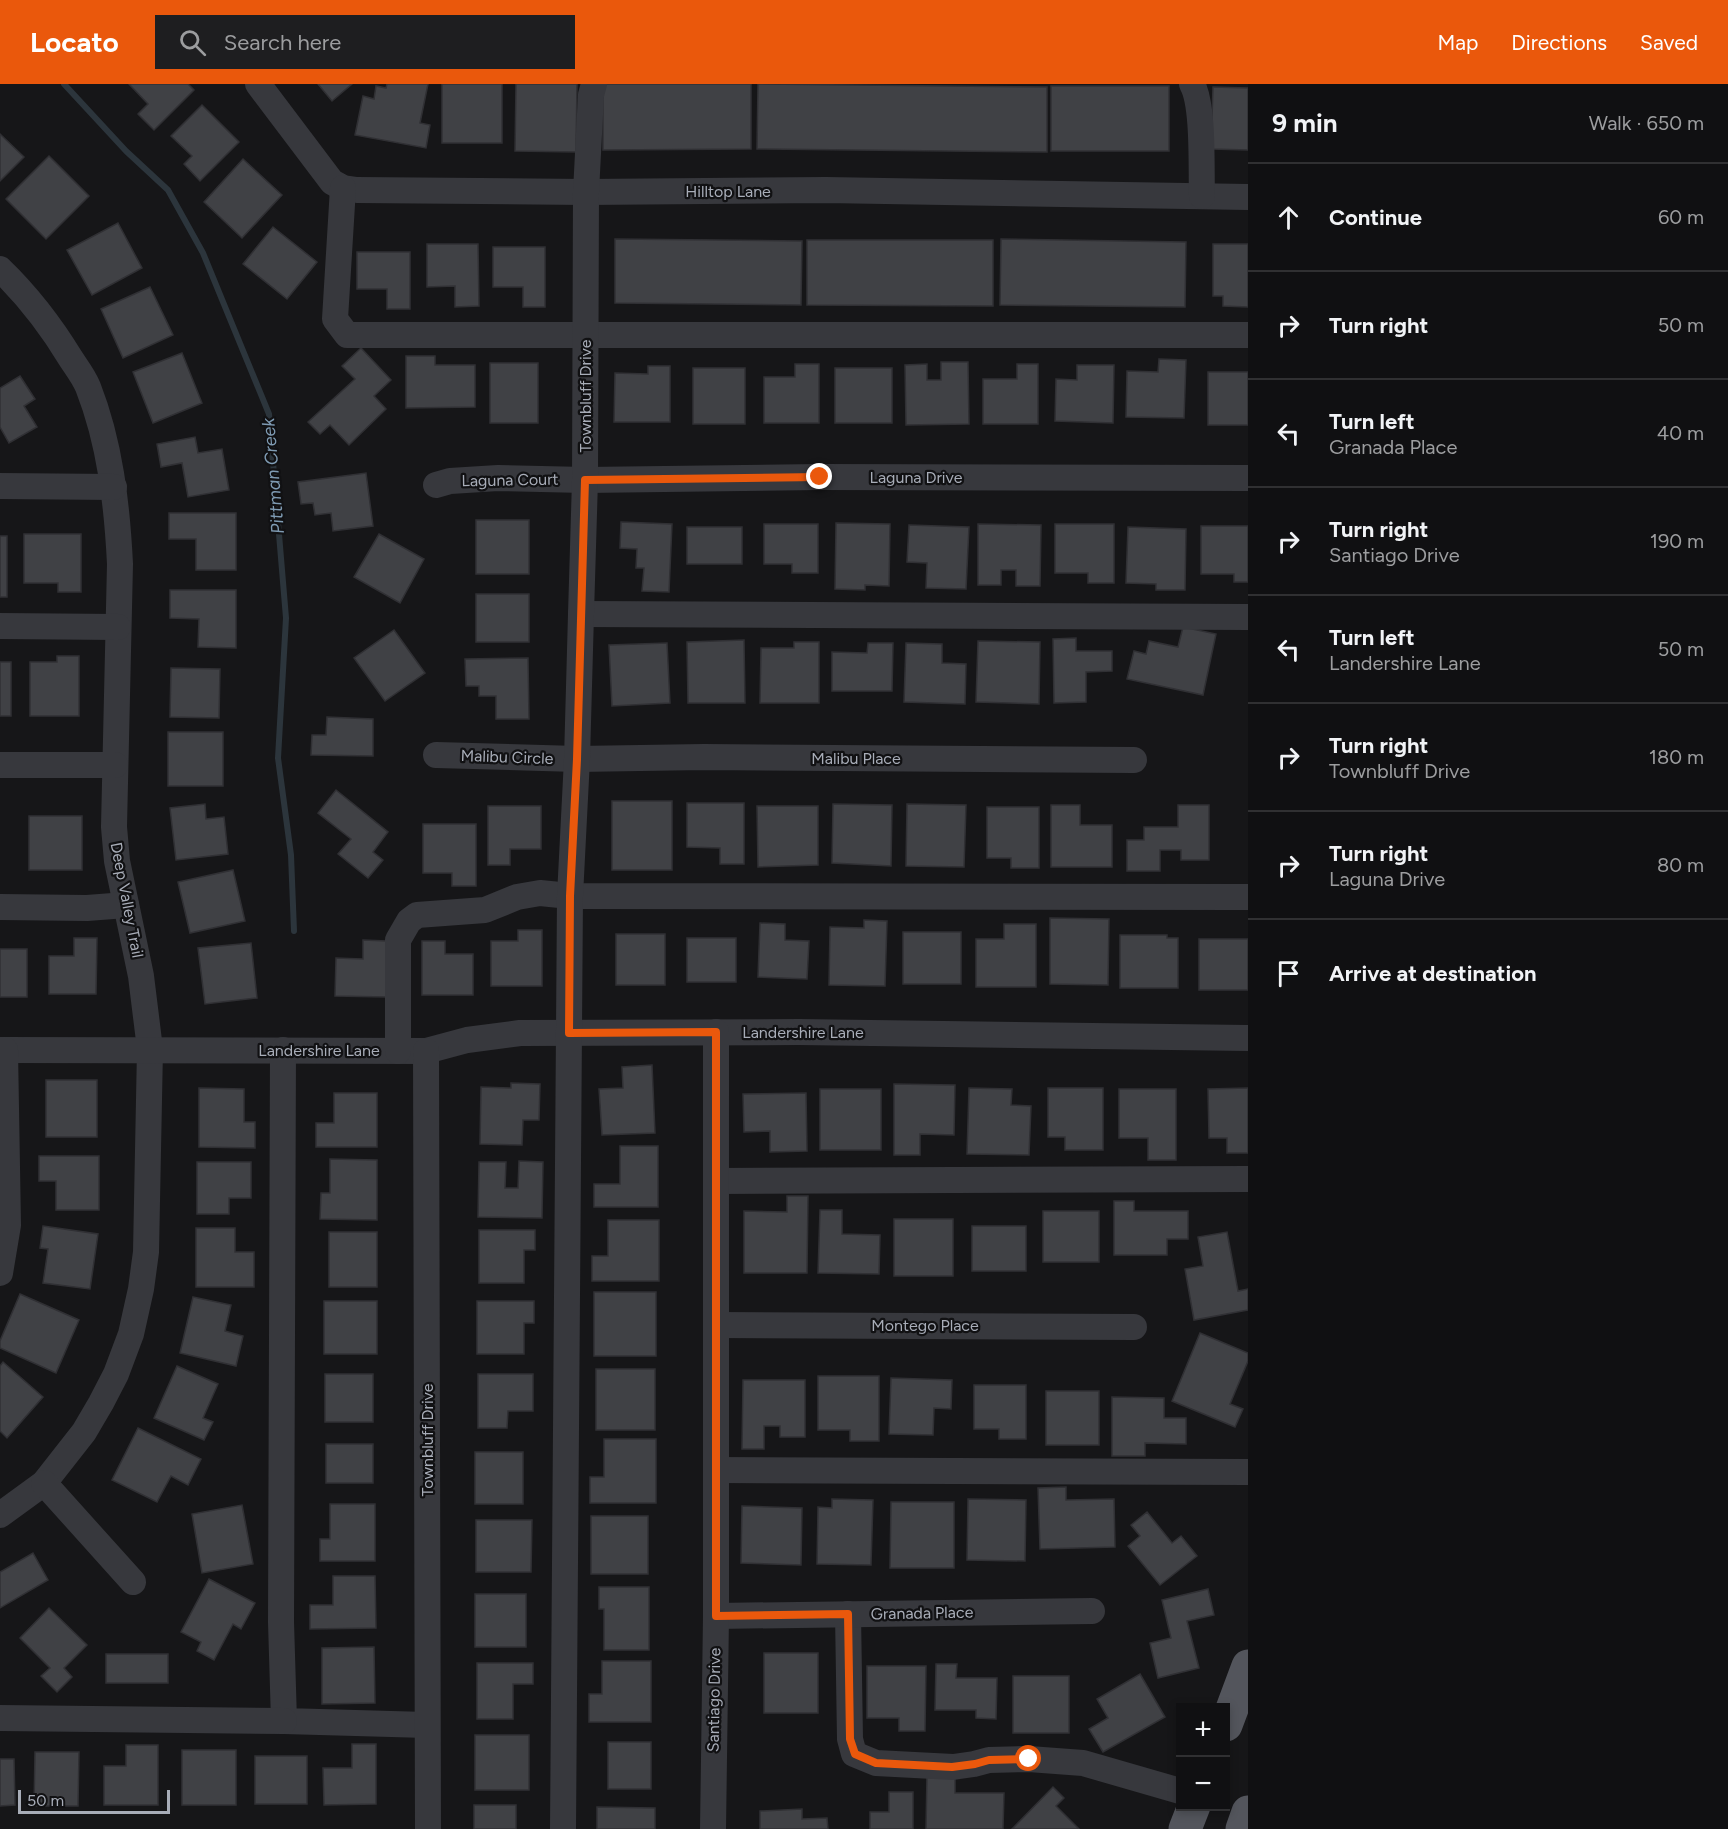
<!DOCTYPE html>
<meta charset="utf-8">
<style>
body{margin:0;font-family:Figtree,sans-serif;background:#1e1e20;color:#f1f3f6}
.controls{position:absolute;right:18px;bottom:18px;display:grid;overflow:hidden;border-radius:0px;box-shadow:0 3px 9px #0003}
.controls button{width:54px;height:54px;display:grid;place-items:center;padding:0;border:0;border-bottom:2px solid #303032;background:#101012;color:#f1f3f6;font:30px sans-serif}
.scale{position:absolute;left:18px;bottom:15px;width:152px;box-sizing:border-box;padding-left:6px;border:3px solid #a8adb8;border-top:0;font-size:16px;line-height:21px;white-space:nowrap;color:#a8adb8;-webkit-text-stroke:4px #111113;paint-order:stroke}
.stop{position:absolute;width:18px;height:18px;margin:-14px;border:4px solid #ea580c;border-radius:50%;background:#fff}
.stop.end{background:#ea580c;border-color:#fff;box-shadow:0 2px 6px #0008}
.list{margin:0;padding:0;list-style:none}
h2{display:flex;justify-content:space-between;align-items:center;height:78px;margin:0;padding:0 24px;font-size:26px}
h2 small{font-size:20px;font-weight:400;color:#9c9d9f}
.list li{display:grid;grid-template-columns:39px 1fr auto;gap:18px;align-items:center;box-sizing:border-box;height:108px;padding:0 24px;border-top:2px solid #303032}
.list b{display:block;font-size:22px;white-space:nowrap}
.list p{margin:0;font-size:20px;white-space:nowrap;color:#9c9d9f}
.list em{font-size:20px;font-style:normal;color:#9c9d9f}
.icon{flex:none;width:33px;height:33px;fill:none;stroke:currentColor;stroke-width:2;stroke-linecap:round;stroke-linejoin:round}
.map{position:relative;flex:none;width:1248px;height:1745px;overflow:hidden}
header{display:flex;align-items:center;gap:36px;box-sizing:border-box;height:84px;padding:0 30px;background:#ea580c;color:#fff}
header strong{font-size:28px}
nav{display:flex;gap:33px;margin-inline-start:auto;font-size:21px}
.search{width:420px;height:54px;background:#1e1e20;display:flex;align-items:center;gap:15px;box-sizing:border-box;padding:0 21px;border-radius:0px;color:#9c9d9f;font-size:22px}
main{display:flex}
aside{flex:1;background:#101012}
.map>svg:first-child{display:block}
</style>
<header>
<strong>Locato</strong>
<div class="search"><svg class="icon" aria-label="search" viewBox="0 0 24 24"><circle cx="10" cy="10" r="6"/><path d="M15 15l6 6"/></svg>Search here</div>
<nav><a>Map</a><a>Directions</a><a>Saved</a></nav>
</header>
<main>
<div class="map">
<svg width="1248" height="1745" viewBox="0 0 1248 1745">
<rect width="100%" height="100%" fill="#161618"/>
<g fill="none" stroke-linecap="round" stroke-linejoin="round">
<polyline stroke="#2c353c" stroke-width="6" points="64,0 126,67 168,106 203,169 269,330 286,534 278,674 291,771 294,847"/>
</g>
<g fill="#404145" stroke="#303034" stroke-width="1.5">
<polygon points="129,0 188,0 194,6 154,46 138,30 148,20"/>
<polygon points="318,0 352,0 332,17"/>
<polygon points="387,0 428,0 420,39 430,41 426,64 355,51 363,12 374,15 376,2 386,4"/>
<rect x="442" y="0" width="60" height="59"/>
<polygon points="516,0 577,0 576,68 515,67"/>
<polygon points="603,0 751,0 751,65 603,66"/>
<polygon points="758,0 1047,3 1047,68 757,65"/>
<rect x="1051" y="2" width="118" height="65"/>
<polygon points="1213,3 1248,4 1248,66 1211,65"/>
<polygon points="202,21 239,58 200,97 184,80 192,72 171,52"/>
<polygon points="0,50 24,73 0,97"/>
<polygon points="49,72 89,112 46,155 6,115"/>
<polygon points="243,75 282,111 242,154 204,118"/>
<polygon points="118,139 142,184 92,211 67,166"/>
<polygon points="273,143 317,178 287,215 243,180"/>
<polygon points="615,155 802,157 801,221 615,219"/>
<polygon points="1001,155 1186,158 1185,223 1000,221"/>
<polygon points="807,156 993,156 993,222 807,221"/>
<polygon points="427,160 478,160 479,222 455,223 455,202 427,203"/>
<polygon points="1213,160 1248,160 1248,223 1223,222 1223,212 1213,212"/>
<polygon points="493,163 545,163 545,223 523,223 523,203 493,203"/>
<polygon points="357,168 410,168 410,225 387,225 387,205 357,205"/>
<polygon points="150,203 173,251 123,274 101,225"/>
<polygon points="361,264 391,296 374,312 386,325 349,361 330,341 320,350 308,338 355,295 342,282"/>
<polygon points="182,269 202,319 153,339 133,288"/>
<polygon points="406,272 435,272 435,281 475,281 475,323 406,324"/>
<polygon points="1159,275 1186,276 1184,334 1126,333 1127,287 1158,288"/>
<polygon points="941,278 968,278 969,340 906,341 905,281 927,280 927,296 941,296"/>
<rect x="490" y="279" width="48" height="60"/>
<polygon points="795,280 819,280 819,339 764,339 764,293 795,293"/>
<polygon points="1017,280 1038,280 1038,340 983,340 983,295 1017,295"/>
<polygon points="1077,281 1114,281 1113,339 1055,337 1056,295 1077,296"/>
<polygon points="648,282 670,282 670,338 614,338 615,289 648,290"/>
<rect x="693" y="284" width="52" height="56"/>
<rect x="835" y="284" width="57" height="55"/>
<rect x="1208" y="288" width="40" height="53"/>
<polygon points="20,292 35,315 24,322 37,343 9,359 0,343 0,304"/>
<polygon points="195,353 198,369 222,365 229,406 188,413 182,379 161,383 157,360"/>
<polygon points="366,389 373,442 333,447 331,429 315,431 313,419 301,420 298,398"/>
<polygon points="169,429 236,429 236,486 196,486 196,455 169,455"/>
<rect x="476" y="436" width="53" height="54"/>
<polygon points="621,438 672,440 669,508 642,507 644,484 636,484 637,465 620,464"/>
<polygon points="836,439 890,440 889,502 865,501 865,506 835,505"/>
<polygon points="764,440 818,440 818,489 792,489 792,480 764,480"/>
<polygon points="978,440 1041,441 1040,502 1016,502 1016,486 1001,486 1001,501 978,501"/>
<polygon points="1055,440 1114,440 1114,499 1088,499 1088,489 1055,489"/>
<polygon points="909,441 969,443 966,505 926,504 927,479 907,478"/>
<polygon points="1201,442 1248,442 1248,498 1234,498 1234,490 1201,490"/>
<rect x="687" y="443" width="55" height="37"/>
<polygon points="1128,443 1186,445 1185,506 1156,506 1156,500 1126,499"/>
<polygon points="24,450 81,450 81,508 58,508 58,499 24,499"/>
<polygon points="379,450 424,475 400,519 354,493"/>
<rect x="0" y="452" width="7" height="61"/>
<polygon points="170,506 236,506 236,564 198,563 199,535 170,534"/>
<rect x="476" y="510" width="53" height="48"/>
<polygon points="1183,543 1216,550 1203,611 1127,595 1134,567 1146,570 1149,557 1178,563"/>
<polygon points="394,546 425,589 385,617 354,574"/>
<polygon points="1076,554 1076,567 1112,567 1112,587 1086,588 1086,618 1054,619 1053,555"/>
<polygon points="744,556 745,619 688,619 687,558"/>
<polygon points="978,557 1040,558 1039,620 976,618"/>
<polygon points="794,558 819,558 819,619 760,619 761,564 794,564"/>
<polygon points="667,559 670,619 612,622 609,561"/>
<polygon points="868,559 893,559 892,607 832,607 832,568 867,569"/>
<polygon points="906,559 942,560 942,579 966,580 965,620 904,618"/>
<polygon points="57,572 79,572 79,632 30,632 30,578 57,578"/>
<polygon points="528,574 529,635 496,635 496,612 479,612 479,602 466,602 465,575"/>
<rect x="0" y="578" width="11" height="54"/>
<polygon points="171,584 220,585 219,634 170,633"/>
<polygon points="327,633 373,635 373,672 311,671 312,651 326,651"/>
<rect x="168" y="648" width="55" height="54"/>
<polygon points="336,706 388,748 373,768 383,776 368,794 338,770 351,755 318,729"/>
<rect x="612" y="717" width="60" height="69"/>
<polygon points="687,719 744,719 744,780 720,780 720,764 687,763"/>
<polygon points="205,720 206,735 224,733 228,770 176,776 170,724"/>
<polygon points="833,720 892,721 891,782 832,779"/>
<polygon points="907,720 966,721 964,783 906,782"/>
<polygon points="1051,721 1080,721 1080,741 1112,741 1112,783 1051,783"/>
<polygon points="1178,721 1209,721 1209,776 1181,776 1181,766 1160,766 1160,787 1127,787 1127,756 1144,756 1144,743 1178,743"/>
<polygon points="488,722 541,722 541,765 510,765 510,781 488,781"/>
<polygon points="757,722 818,722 818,781 758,783"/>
<polygon points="987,723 1039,723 1039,784 1011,784 1011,774 987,774"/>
<rect x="29" y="732" width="53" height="54"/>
<polygon points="423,740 476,740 476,802 452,802 452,789 423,789"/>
<polygon points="233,786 245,837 190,849 178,798"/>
<polygon points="1050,834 1109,835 1108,901 1050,900"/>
<polygon points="864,836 887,837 885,902 829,901 830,843 864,844"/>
<polygon points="760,839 785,840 785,856 809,857 807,895 758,893"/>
<polygon points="1004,840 1036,840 1036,903 976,903 976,855 1004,855"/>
<polygon points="518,846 542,846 542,902 491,902 491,857 518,857"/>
<rect x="903" y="848" width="58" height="52"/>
<rect x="616" y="850" width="49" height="51"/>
<polygon points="1120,851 1167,851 1167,854 1178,854 1178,904 1120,904"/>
<polygon points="74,854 97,854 96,910 49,910 49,872 74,872"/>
<rect x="687" y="854" width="49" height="44"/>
<rect x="1199" y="855" width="49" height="51"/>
<polygon points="363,856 387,857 386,913 335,912 336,874 363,875"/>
<polygon points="422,857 445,857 445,870 473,870 473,911 422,911"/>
<polygon points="251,859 257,914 205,920 198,864"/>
<rect x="0" y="865" width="27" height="48"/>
<polygon points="652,981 655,1049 602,1051 599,1005 623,1004 622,983"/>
<rect x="46" y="996" width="51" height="57"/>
<polygon points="511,999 540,1000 539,1036 523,1036 522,1061 480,1060 481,1003 511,1004"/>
<polygon points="894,1000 955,1001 954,1051 920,1050 920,1071 894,1071"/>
<polygon points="199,1004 244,1005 244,1038 255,1038 255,1064 199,1063"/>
<polygon points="969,1004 1012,1005 1011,1021 1031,1022 1029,1071 967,1070"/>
<polygon points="1048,1004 1103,1004 1103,1066 1065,1066 1065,1053 1048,1053"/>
<polygon points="1248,1004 1248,1069 1227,1069 1227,1054 1209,1054 1208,1005"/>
<rect x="820" y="1005" width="61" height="61"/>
<polygon points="1119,1005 1176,1005 1176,1076 1148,1076 1148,1054 1119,1054"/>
<polygon points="334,1009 377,1009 377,1063 316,1063 316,1039 334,1039"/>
<polygon points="806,1009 807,1067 770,1068 770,1047 744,1048 743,1010"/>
<polygon points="620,1062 658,1062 658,1123 594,1123 594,1100 620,1100"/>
<polygon points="39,1072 99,1072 99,1126 56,1126 56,1097 39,1097"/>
<polygon points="330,1075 377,1076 377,1136 320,1135 321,1109 330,1109"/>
<polygon points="519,1077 543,1078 542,1134 478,1133 479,1078 506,1078 505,1104 518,1104"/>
<polygon points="197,1078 251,1078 251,1114 229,1114 229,1130 197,1130"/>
<polygon points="787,1112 808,1112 807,1189 744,1189 744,1127 787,1128"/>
<polygon points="1114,1117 1134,1117 1134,1127 1188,1127 1188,1155 1167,1155 1167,1171 1114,1171"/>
<polygon points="820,1126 842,1126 842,1150 880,1151 879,1190 818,1189"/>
<rect x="1043" y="1127" width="56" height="51"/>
<rect x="894" y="1135" width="59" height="57"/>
<polygon points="608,1136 659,1136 659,1197 592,1197 592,1172 608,1172"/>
<polygon points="43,1142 98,1150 90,1205 43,1199 48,1165 40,1164"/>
<rect x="972" y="1142" width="54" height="45"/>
<polygon points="196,1144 235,1144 235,1168 254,1168 254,1203 196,1203"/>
<polygon points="479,1146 535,1146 535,1166 524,1166 524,1199 479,1199"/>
<rect x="329" y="1148" width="48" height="55"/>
<polygon points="1227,1148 1238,1207 1248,1205 1248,1226 1194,1236 1185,1185 1203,1182 1198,1153"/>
<rect x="594" y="1208" width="62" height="64"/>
<polygon points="20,1210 79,1236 56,1289 0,1264 0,1257"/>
<polygon points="193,1213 231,1221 225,1247 243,1252 236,1282 180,1269"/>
<rect x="324" y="1217" width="53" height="53"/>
<polygon points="477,1217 534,1217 534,1239 524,1239 524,1270 477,1270"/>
<polygon points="1200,1249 1248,1269 1248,1277 1230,1320 1243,1325 1235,1343 1172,1317"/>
<polygon points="3,1278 43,1313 7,1354 0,1347 0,1282"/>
<polygon points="177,1282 218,1300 203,1334 213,1338 204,1356 154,1334"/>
<rect x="596" y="1285" width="59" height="61"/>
<rect x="325" y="1290" width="48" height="48"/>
<polygon points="478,1290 533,1290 533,1327 508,1327 507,1344 478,1344"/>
<polygon points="818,1292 879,1292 879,1357 850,1357 850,1346 818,1346"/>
<polygon points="891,1294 952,1296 951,1325 934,1324 933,1351 889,1350"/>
<polygon points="743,1296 805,1296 805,1353 780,1353 780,1342 764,1342 764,1365 742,1365"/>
<polygon points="974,1301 1026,1301 1026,1355 999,1355 999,1345 974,1345"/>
<rect x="1046" y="1307" width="53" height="54"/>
<polygon points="1112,1313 1164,1314 1164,1334 1186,1334 1186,1360 1145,1359 1145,1372 1112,1372"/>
<polygon points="138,1344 201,1375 188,1401 171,1392 157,1418 112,1396"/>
<polygon points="604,1355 656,1355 656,1419 590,1419 590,1393 604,1393"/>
<rect x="326" y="1360" width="47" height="39"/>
<rect x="475" y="1368" width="48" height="52"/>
<polygon points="1066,1403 1066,1416 1114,1415 1115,1463 1040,1465 1038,1404"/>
<polygon points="832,1415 873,1416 871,1481 817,1480 818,1423 832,1424"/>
<polygon points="968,1415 1026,1416 1025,1477 967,1476"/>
<polygon points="891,1418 954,1418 954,1484 890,1484"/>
<polygon points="330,1420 375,1420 375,1477 320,1477 320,1455 330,1455"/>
<polygon points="242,1421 253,1480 202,1489 192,1430"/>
<polygon points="742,1422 802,1424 801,1481 741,1479"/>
<polygon points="1147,1428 1172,1459 1181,1452 1197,1472 1160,1501 1128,1462 1140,1452 1131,1441"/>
<rect x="591" y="1432" width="57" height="58"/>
<polygon points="476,1436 532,1436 531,1488 476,1488"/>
<polygon points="33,1469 48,1496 0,1524 0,1488"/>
<polygon points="333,1492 375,1492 376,1544 310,1545 310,1521 333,1521"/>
<polygon points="209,1495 255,1519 241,1545 233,1540 214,1576 197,1567 201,1558 181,1548"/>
<polygon points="599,1503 649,1503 649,1566 604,1566 604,1525 599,1525"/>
<polygon points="1208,1505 1214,1531 1187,1537 1199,1584 1158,1594 1150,1559 1171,1554 1162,1516"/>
<rect x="475" y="1510" width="51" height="53"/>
<polygon points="49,1524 87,1561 64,1584 72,1593 57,1608 41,1592 50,1584 20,1554"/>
<polygon points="374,1563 375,1619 322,1620 322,1564"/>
<rect x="764" y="1569" width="54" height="60"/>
<rect x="106" y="1570" width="62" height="29"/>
<polygon points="602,1577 651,1577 651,1638 589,1638 589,1610 602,1610"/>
<polygon points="477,1579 533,1579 533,1600 513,1600 513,1635 477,1635"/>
<polygon points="936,1580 957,1580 956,1594 997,1594 996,1635 976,1634 976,1626 935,1626"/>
<polygon points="867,1582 926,1582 925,1647 899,1647 899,1634 867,1634"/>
<polygon points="1140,1590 1165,1633 1103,1668 1089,1645 1108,1634 1097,1615"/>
<rect x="1013" y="1592" width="56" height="57"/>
<rect x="475" y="1651" width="54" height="55"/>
<rect x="608" y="1658" width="43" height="47"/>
<polygon points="352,1660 376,1660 376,1720 324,1721 323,1684 352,1684"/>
<polygon points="126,1661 158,1661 158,1721 104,1721 104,1682 126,1682"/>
<rect x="182" y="1666" width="54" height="55"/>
<polygon points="35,1668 79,1668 78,1722 34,1722"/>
<rect x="255" y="1672" width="52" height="48"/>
<polygon points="0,1675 14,1675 15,1721 0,1722"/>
<polygon points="927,1690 955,1691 955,1709 1004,1709 1003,1745 926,1745"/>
<polygon points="1053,1703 1064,1714 1056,1722 1079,1745 1012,1745"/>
<polygon points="889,1708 913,1708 913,1745 870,1745 870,1728 889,1728"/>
<rect x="474" y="1721" width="42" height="24"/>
<polygon points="597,1723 655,1724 655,1745 597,1745"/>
<polygon points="802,1725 802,1735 827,1734 828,1745 760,1745 760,1727"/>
</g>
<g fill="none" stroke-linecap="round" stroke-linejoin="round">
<g stroke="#37383d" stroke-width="26">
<polyline points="258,0 332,98 343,104 357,106 586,108 826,106 1248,113"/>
<path d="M1192,0c12,21 9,85 10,112"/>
<polyline points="343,104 335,235 347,251 1248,251"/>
<path d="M0,185c28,27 51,57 71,90 6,9 13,18 17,28 22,56 29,117 32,177l-6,263 3,34 24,115 9,73 -4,203 -5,37 -10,45 -15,40 -15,29 -17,29 -40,51 -44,32"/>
<polyline points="436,401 450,397 498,394 585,396 820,393 1248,394"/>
<polyline points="0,402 114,403"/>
<polyline points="581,530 1248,533"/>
<polyline points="0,542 118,543"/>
<polyline points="436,671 577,675 704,673 1134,676"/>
<polyline points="0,681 115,681"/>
<polyline points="0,823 87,824 126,821"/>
<polyline points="0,966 426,967 467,956 520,949 799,948 1248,954"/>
<polyline points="283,966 281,1538 284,1637 427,1641"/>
<polyline points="398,967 398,856 409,837 417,831 485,826 517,813 540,809 570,812 1248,813"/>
<polyline points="426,967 428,1745"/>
<polyline points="716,1097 1248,1095"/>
<polyline points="0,1189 8,1141 5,966"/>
<polyline points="716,1241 1134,1243"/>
<polyline points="716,1386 1248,1388"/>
<polyline points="44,1399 133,1498"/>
<polyline points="848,1530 850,1655 854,1670 876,1679 953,1683 974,1680 989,1676 1029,1675 1083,1679 1180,1707"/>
<polyline points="716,1532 1092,1527"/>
<polyline points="0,1634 284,1637"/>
<polyline points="563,1745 570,812 577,675 581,530 585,396 586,108 591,11 594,0"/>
<polyline points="713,1745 716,1532 716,948"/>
</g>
<g stroke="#53555c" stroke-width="33">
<polyline points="1226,1641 1248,1582"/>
<polyline points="1185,1745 1194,1722"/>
<polyline points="1242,1745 1248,1728"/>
</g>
</g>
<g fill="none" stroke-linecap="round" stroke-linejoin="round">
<polyline stroke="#ea580c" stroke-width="8" points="820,393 585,396 577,675 570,812 569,949 716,948 716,1532 848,1530 850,1655 855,1670 876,1679 952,1683 975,1680 989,1676 1029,1675"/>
</g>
<g text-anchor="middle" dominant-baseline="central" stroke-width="4.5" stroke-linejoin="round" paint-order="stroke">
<g font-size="16" fill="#a8adb8" stroke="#111113">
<text x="728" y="107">Hilltop Lane</text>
<text transform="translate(585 312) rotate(-90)">Townbluff Drive</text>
<text x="916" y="393">Laguna Drive</text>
<text transform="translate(510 396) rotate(-1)">Laguna Court</text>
<text transform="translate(507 673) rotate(2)">Malibu Circle</text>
<text x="856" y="674">Malibu Place</text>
<text transform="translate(127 816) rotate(79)">Deep Valley Trail</text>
<text x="803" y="948">Landershire Lane</text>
<text x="319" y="966">Landershire Lane</text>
<text x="925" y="1241">Montego Place</text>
<text transform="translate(427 1356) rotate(-90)">Townbluff Drive</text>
<text transform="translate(922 1529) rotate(-1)">Granada Place</text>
<text transform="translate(714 1616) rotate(-89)">Santiago Drive</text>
</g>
<g font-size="18" font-style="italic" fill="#7f9bb3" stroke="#111113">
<text transform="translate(273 392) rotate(-95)">Pittman Creek</text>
</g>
</g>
</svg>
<div class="controls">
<button>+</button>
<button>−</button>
</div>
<div class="scale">50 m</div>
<div class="stop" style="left:1029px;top:1675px"></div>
<div class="stop end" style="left:820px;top:393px"></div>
</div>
<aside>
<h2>9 min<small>Walk · 650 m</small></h2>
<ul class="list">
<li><svg class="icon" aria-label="ahead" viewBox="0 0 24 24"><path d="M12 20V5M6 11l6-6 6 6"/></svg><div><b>Continue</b></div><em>60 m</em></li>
<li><svg class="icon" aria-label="right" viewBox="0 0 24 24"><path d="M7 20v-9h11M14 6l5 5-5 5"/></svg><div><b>Turn right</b></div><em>50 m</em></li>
<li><svg class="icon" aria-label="left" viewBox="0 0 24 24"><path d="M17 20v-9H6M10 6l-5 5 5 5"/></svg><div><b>Turn left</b><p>Granada Place</p></div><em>40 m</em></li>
<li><svg class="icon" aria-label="right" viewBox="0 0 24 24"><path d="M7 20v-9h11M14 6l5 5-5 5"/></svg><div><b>Turn right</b><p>Santiago Drive</p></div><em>190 m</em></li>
<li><svg class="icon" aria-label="left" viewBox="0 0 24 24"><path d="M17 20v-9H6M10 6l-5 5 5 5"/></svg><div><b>Turn left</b><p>Landershire Lane</p></div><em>50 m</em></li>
<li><svg class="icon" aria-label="right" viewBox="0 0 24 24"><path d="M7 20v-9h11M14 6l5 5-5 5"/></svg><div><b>Turn right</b><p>Townbluff Drive</p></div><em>180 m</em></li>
<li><svg class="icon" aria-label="right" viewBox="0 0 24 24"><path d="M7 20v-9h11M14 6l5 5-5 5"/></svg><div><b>Turn right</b><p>Laguna Drive</p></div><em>80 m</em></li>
<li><svg class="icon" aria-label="arrive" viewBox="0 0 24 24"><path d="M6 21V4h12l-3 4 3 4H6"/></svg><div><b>Arrive at destination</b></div></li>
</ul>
</aside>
</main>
